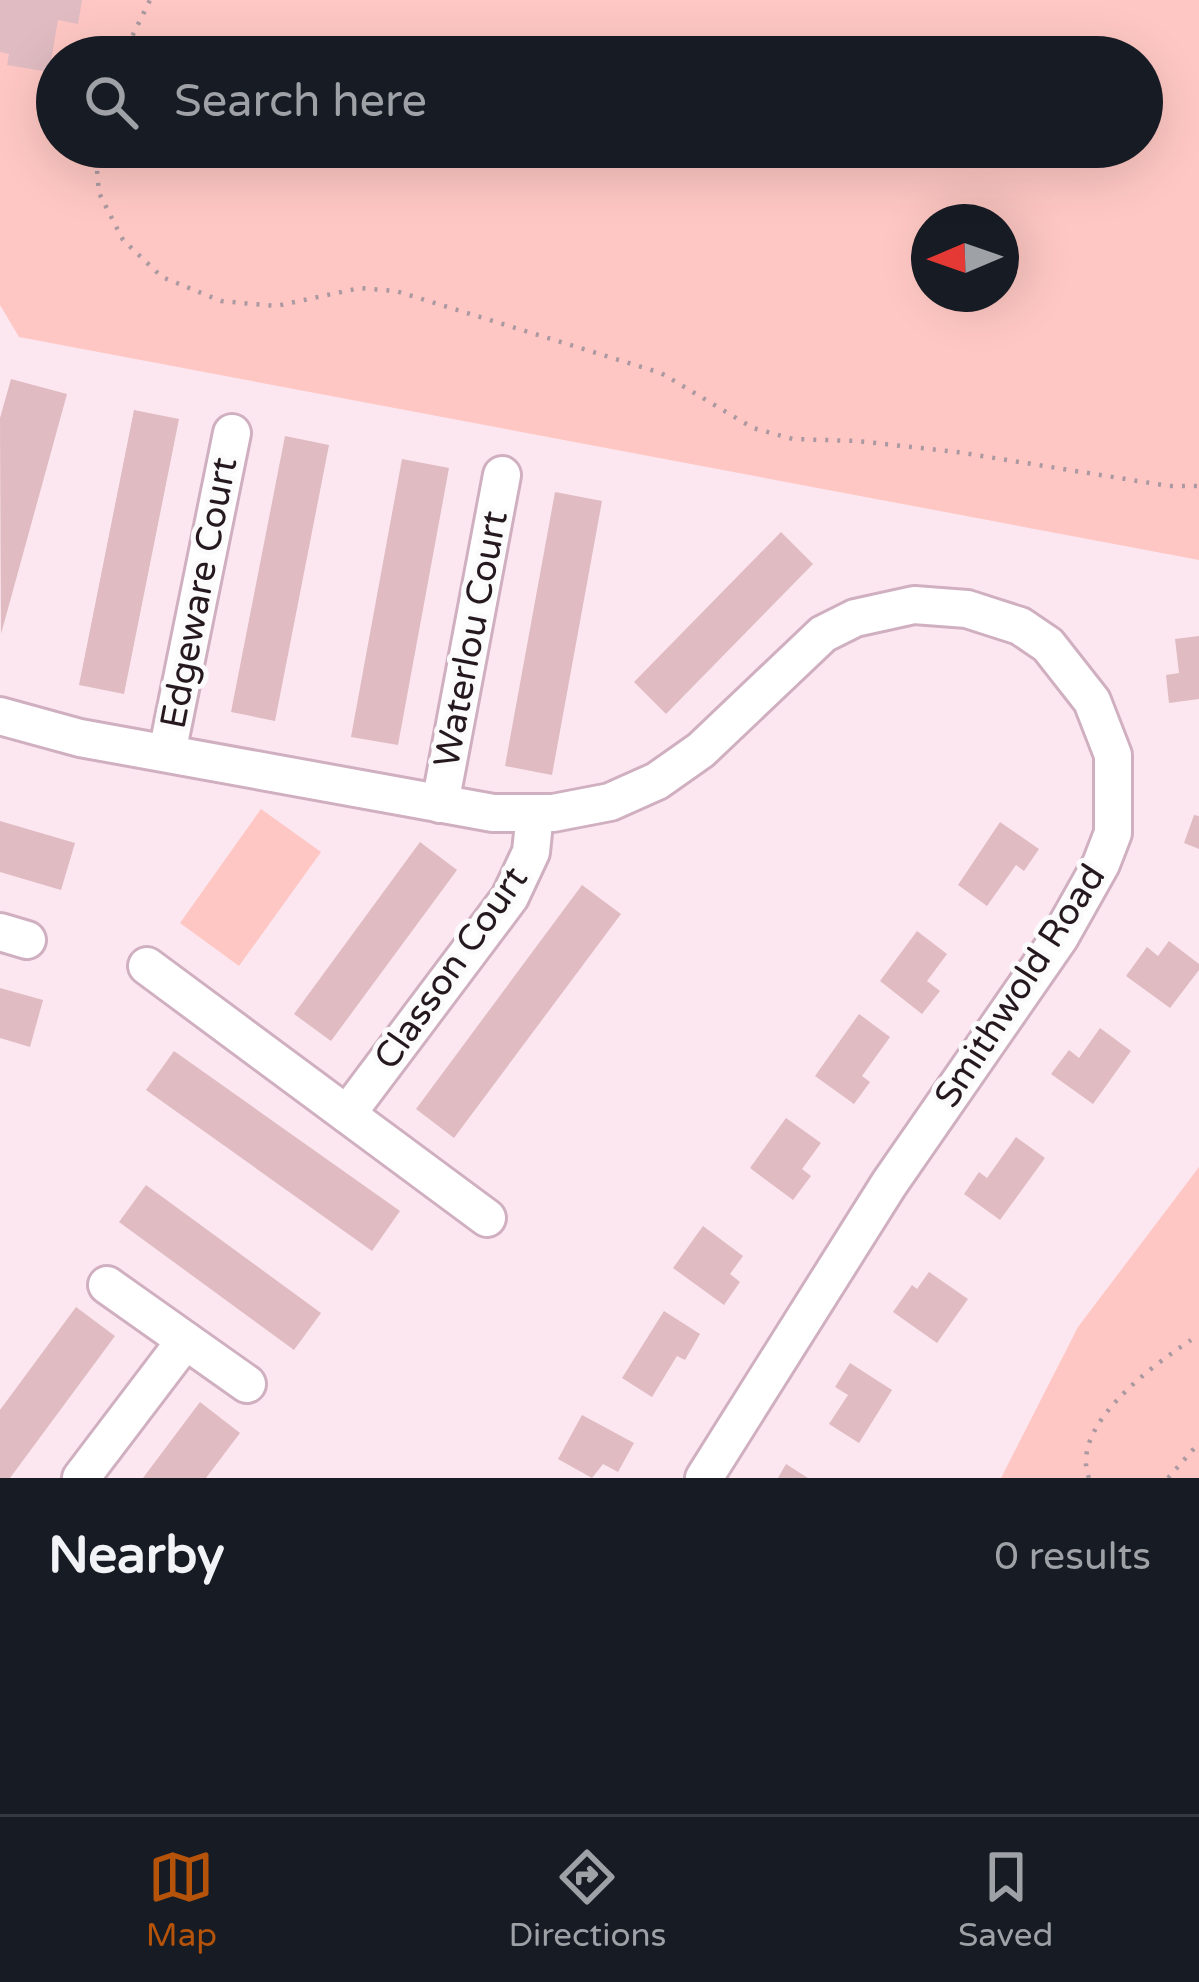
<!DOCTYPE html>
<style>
body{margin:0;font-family:"Varela Round",sans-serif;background:#20242c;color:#f1f3f6}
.compass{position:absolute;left:911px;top:204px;width:108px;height:108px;border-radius:50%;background:#171b24;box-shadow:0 12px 48px #0002;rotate:268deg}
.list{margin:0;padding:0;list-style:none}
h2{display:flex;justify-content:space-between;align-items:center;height:156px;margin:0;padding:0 48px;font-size:51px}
h2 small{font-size:39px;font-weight:400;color:#9ea1a6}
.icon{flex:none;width:66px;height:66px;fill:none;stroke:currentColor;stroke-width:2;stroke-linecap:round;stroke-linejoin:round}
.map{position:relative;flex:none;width:1199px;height:1478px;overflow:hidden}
.search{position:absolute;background:#171b24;box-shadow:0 12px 48px #0002;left:36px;right:36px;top:36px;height:132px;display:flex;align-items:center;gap:30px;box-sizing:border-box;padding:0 42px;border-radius:66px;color:#9ea1a6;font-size:45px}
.sheet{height:336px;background:#171b24}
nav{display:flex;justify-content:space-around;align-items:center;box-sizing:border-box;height:168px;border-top:3px solid #363941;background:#171b24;font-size:33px;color:#9ea1a6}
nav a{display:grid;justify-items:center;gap:6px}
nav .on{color:#b45309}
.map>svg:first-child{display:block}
</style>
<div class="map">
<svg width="1199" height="1478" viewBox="0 0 1199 1478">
<rect width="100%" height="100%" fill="#fce7f1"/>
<g fill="#fec7c3" fill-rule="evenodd">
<path d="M0,0h1199v560l-1180,-223 -19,-32zM57,57h1085v90h-1085zM929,222h72v72h-72z"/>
<polygon points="261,809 321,852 239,966 180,923"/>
<polygon points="1199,1167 1199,1478 1001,1478 1078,1327"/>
</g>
<g fill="#e0bbc2">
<polygon points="0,0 82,0 78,24 58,20 49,72 7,65 9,54 0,52"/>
<polygon points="11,379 67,394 1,634 0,418"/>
<polygon points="134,410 179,419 124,694 79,685"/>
<polygon points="285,436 329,445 275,721 231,712"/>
<polygon points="402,459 449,468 398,745 351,737"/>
<polygon points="555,492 602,501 552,775 505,766"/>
<polygon points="781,532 813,564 666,714 634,682"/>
<polygon points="1199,636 1199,699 1169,703 1166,675 1179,673 1175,639"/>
<polygon points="1194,815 1199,816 1199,849 1184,843"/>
<polygon points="0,821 75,843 61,890 0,872"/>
<polygon points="1000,822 1039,849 1024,871 1016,865 987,906 958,885"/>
<polygon points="420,842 457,870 331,1041 294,1014"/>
<polygon points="582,885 621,914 454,1138 416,1109"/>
<polygon points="917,931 947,954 927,981 940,991 922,1014 880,981"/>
<polygon points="1169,941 1199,964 1199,970 1170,1008 1126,976 1147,947 1158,956"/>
<polygon points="0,988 43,1000 30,1047 0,1038"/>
<polygon points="859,1014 890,1037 862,1076 870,1082 854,1104 815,1076"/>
<polygon points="1100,1028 1131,1051 1093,1104 1051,1074 1069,1050 1079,1058"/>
<polygon points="174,1051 400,1211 372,1251 146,1090"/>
<polygon points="786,1118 821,1143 802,1169 811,1176 793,1200 750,1168"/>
<polygon points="1016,1137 1045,1158 1000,1220 964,1194 979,1172 987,1178"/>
<polygon points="146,1185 321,1313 294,1350 119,1222"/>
<polygon points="703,1226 743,1256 730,1274 740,1282 724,1305 673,1268"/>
<polygon points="929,1272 968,1299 937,1343 893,1312 912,1285 917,1289"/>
<polygon points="76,1307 115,1336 10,1478 0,1478 0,1410"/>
<polygon points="664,1311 700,1334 685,1360 677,1356 652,1397 622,1378"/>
<polygon points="850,1363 892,1390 859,1443 829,1424 848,1395 835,1387"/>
<polygon points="200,1402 240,1433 206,1478 143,1478"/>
<polygon points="582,1415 634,1443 618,1472 603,1464 592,1478 558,1459"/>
<polygon points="786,1464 808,1478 778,1478"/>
</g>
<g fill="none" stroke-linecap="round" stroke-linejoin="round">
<defs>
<g id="minor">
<polyline points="0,716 80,738 493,813 553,813 610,802 657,781 701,750 823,634 855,618 914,605 967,609 1020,626 1048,645 1092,701 1113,755 1113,833 1101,864 1060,937 889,1184 704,1478"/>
<polyline points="167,753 232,433"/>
<polyline points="440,804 502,475"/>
<polyline points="0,932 27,940"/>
<polyline points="147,966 487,1218"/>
<polyline points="347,1114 510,897 531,852 535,813"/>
<polyline points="107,1285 247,1384"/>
<polyline points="81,1478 185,1341"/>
</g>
</defs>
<use href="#minor" stroke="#d0b0c0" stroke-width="42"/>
<g stroke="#aa99a1" stroke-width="4.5" stroke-dasharray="3 9" stroke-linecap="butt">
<polyline points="122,57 150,0"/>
<polyline points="95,147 99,193 123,240 162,277 221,301 276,306 360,288 396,291 661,373 753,428 793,439 857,441 957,452 1169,486 1199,486"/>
<path d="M1089,1478c-20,-52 63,-112 102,-138"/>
<polyline points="1168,1478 1199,1443"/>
</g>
<use href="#minor" stroke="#fff" stroke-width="36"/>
</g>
<g text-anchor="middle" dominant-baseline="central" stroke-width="10" stroke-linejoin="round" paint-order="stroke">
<g font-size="36" fill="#25191f" stroke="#fbfbfb">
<text transform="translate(199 593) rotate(-79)">Edgeware Court</text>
<text transform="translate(471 639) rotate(-79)">Waterlou Court</text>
<text transform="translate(451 968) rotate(-55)">Classon Court</text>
<text transform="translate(1020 986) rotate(-57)">Smithwold Road</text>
</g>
</g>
</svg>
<svg class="compass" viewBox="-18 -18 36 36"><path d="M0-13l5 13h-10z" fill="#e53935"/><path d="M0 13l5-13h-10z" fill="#9ea1a6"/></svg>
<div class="search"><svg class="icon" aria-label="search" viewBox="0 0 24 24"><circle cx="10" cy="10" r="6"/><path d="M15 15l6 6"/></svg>Search here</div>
</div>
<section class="sheet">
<h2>Nearby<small>0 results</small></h2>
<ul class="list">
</ul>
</section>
<nav>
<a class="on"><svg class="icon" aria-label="map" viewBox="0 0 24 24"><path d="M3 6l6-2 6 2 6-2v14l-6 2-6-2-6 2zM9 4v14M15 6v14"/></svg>Map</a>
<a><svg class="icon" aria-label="directions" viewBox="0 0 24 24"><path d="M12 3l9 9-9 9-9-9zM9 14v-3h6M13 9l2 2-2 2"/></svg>Directions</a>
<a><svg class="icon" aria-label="saved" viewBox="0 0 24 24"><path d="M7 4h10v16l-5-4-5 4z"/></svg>Saved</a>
</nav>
